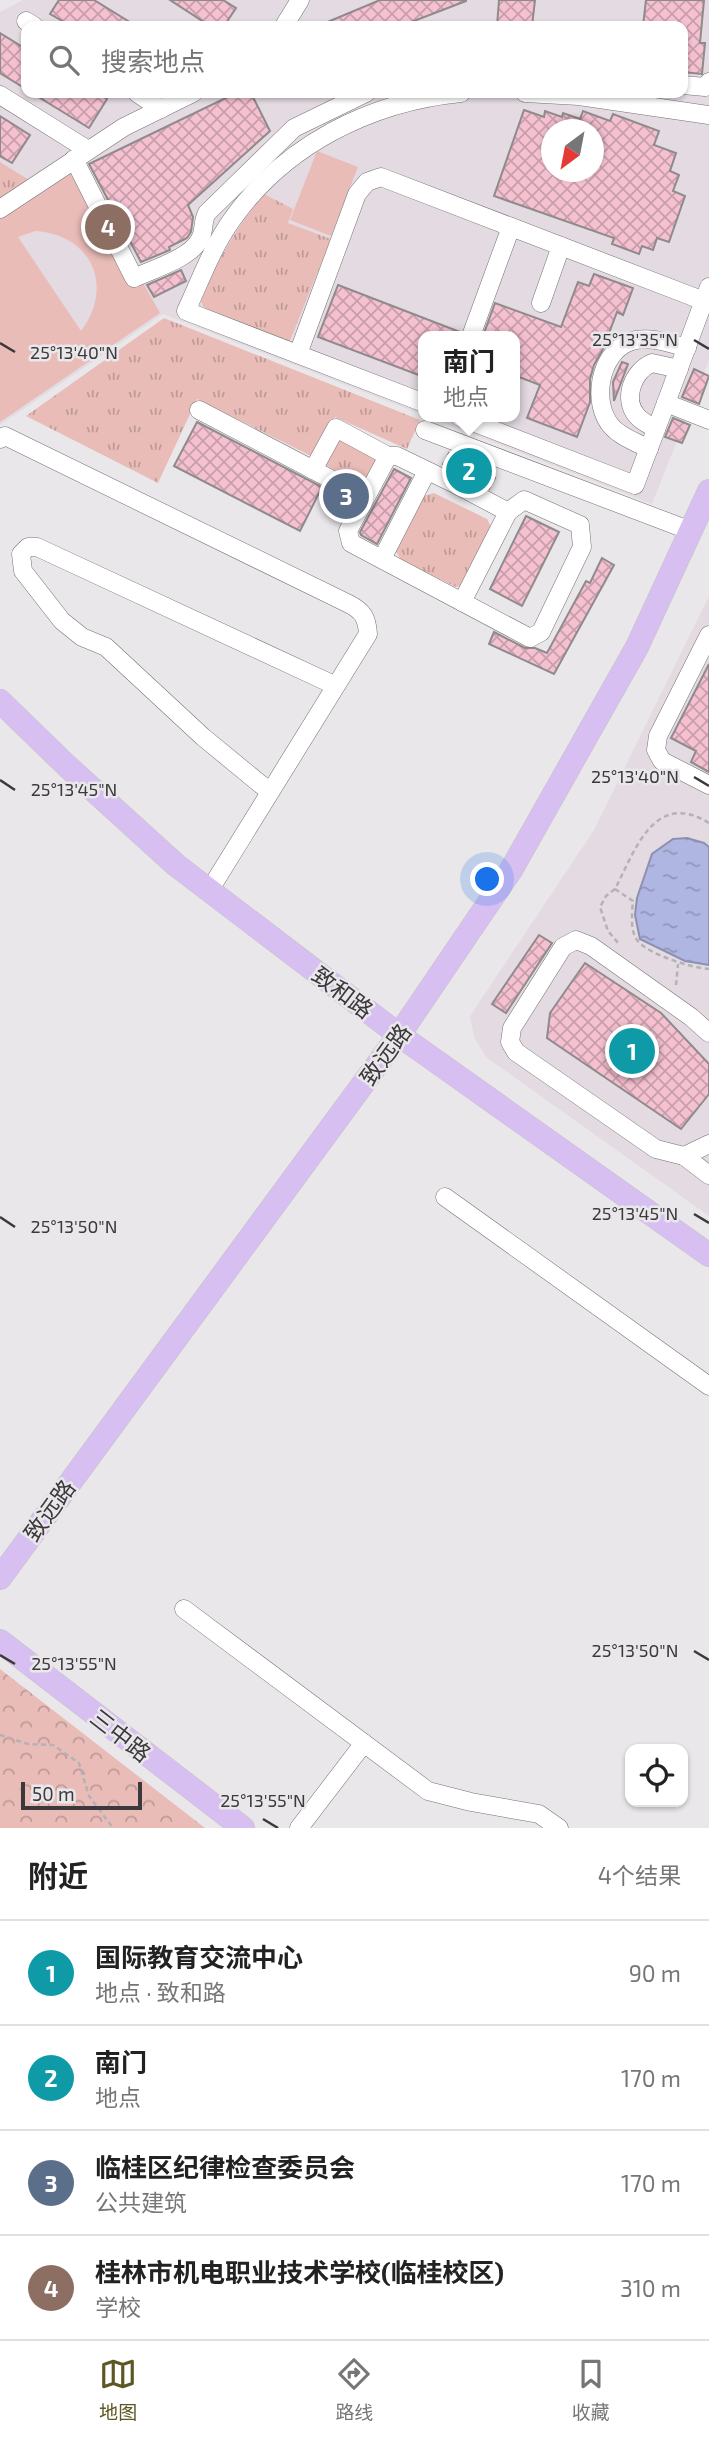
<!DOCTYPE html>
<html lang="zh">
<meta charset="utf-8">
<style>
body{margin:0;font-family:"Exo 2","Noto Sans SC",sans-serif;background:#f2f2f2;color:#222}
.controls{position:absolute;right:21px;bottom:21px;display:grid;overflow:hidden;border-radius:14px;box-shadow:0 2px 5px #0004}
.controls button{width:63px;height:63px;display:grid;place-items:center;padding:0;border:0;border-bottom:2px solid #e0e0e0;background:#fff;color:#222;font:35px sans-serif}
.compass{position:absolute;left:541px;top:119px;width:63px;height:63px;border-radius:50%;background:#fff;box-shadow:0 2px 5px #0004;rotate:212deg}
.scale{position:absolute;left:21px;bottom:18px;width:121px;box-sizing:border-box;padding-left:7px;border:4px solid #3b393b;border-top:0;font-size:19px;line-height:24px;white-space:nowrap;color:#3b393b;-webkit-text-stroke:5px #eae7ea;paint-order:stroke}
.you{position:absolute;left:488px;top:880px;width:24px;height:24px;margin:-18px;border:5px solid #fff;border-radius:50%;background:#1a73e8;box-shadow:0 0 0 10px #1a73e833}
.badge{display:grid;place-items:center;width:46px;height:46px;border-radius:50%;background:#5d5723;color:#fff;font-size:23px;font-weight:700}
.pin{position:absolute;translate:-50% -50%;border:4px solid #fff;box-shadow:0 2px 7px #0006}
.popup{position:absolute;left:418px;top:331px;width:102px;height:91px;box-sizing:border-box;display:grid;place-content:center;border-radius:14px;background:#fff;filter:drop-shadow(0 2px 5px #0005);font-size:23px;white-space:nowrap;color:#767676}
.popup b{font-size:26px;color:#222}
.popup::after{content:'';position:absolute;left:50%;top:100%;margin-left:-14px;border:14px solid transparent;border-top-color:#fff}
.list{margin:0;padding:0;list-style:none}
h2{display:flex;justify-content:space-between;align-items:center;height:91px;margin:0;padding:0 28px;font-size:30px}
h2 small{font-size:23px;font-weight:400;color:#767676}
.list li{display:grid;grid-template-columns:46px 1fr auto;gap:21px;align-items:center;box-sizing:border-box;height:105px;padding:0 28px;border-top:2px solid #e0e0e0}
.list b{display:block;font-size:26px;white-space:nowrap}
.list p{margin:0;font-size:23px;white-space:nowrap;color:#767676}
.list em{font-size:23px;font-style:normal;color:#767676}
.icon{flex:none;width:38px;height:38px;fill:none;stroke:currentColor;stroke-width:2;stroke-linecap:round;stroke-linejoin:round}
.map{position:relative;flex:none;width:709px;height:1828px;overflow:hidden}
.search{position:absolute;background:#fff;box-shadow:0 2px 5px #0004;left:21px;right:21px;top:21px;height:77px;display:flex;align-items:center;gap:18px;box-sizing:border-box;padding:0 24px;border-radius:14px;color:#767676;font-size:26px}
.sheet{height:511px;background:#fff}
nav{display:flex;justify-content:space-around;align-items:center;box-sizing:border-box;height:98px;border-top:2px solid #e0e0e0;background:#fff;font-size:19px;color:#767676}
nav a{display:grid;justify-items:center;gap:4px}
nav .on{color:#5d5723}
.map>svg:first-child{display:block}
</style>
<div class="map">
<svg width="709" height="1828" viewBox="0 0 709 1828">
<defs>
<pattern id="grass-tufts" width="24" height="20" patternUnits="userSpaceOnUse" patternTransform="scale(1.75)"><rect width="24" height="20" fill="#e9bcb8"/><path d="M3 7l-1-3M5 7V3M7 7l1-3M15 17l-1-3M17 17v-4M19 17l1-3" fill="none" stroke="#be9a97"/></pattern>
<pattern id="park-crowns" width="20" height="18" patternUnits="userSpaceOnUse" patternTransform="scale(1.75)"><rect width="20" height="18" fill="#e9bcb8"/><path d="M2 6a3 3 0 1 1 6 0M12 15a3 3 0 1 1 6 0" fill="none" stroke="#be9a97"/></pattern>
<pattern id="water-ripples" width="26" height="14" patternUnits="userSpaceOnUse" patternTransform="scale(1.75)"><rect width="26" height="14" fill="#b0b6e2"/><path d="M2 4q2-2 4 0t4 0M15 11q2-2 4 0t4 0" fill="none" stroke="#9095b8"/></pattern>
<pattern id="building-cross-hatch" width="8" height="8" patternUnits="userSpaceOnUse" patternTransform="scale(1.75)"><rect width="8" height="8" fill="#f5c1d1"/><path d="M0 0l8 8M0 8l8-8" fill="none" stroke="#c89eab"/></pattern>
</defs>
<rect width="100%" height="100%" fill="#eae7ea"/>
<g fill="#e4dae2" fill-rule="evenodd">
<path d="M23,0h686v360l-57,144 -224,-87h86v-81h-90l-1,79 -260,-101 -163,111v-413zM26,26h657v67h-657zM552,130h42v42h-42z"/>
<polygon points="709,596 709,1216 486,1057 474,1037 470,1016 594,830"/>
</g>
<g fill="url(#grass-tufts)">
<polygon points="0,162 29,180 0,200"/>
<path d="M264,194l29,15 -5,14 43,16 -42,104 -82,-30 -6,-12c16,-41 35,-73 63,-107z"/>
<polygon points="164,318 420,420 407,449 335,417 315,458 197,399 158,483 26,416"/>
<polygon points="339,437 379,458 365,486 324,464"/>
<polygon points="434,493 487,519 492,529 465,585 456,587 401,560 395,550 423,496"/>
</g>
<polygon fill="url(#park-crowns)" points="0,1669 205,1828 0,1828"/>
<g fill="#e9bcb8" fill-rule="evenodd">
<polygon points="317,151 358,167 331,236 290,220"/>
<path d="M69,171l64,117 10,-5 17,30 -160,109v-204zM35,231c56,3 80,55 46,100l-63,-94z"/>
</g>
<polygon fill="url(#water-ripples)" stroke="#8d90b0" stroke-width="2" points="687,838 704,843 709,847 709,965 685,961 640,939 635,915 637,898 652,854 673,839"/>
<g fill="url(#building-cross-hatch)" stroke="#8f8a8c" stroke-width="2" fill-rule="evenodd">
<polygon points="59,0 94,0 136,26 71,26 50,14"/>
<polygon points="170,0 223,0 236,8 224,26 210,26"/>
<polygon points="380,0 466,0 466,1 401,26 318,26"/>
<polygon points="499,0 535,0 532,26 497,26"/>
<polygon points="646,0 704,0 700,43 705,43 702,74 683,72 683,26 643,26"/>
<polygon points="0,33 26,49 26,89 0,73"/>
<polygon points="32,93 98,93 107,99 89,128"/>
<polygon points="236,93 251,93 270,131 188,205 193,217 191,232 187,238 169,247 170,250 141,262 89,164"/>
<path d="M524,110l20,7 1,-6 17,6 1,-4 17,6 3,-8 27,10 3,-7 46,17 -5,14 22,8 -6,18 9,4 -6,16 12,5 -16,46 -12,-4 -4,12 -11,-4 -3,8 -27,-10 2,-6 -120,-42zM551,130h42v42h-42z"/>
<polygon points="0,116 30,135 12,163 0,156"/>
<polygon points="181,270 186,281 154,297 147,285"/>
<polygon points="594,274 633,288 623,315 617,312 603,349 594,365 590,379 590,402 577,437 527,418 540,385 514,375 514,336 483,336 495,303 561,327 578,282 589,286"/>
<polygon points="338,285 460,332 460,336 424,336 424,377 318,337"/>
<polygon points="622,362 628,364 614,401 613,382"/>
<polygon points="694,369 709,376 699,404 682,397"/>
<polygon points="673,418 690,425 682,443 665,437"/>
<polygon points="197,422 322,487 300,531 174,466"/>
<polygon points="449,453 459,459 454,470 443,464"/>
<polygon points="394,469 411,478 377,544 361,535 360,532"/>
<polygon points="479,470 495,478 489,489 474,481"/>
<polygon points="526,516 559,532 522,606 490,589"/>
<polygon points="602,558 614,565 554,674 489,644 494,632 525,648 535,648 547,653 586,581 590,583"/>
<polygon points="709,664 709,772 691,762 696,751 671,738"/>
<polygon points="539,935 552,943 506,1013 492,1004"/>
<polygon points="585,963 661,1013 709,1064 709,1094 681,1129 547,1038 550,1013"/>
</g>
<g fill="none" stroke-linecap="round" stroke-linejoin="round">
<defs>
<g id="minor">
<polyline points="26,21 34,26"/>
<polyline points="284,26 300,0"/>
<polyline points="683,85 705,87 709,82"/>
<polyline points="137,93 161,109"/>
<polyline points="525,93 579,96 709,115"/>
<polyline points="0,95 88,150"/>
<path d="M74,159l60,119c19,-9 57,-20 66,-39 5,-8 2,-18 7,-26l87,-85 72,-35"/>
<polyline points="0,209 124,127 193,93"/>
<polyline points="709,287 666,403 709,420"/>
<polyline points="541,303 561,246"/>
<polyline points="471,336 511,227"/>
<polyline points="298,354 357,194 367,182 381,177 704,301"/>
<path d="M424,403l-238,-92c14,-30 26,-63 45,-90 53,-76 139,-119 230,-128"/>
<polyline points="199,410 344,486"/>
<polyline points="460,417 635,485 666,403"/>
<path d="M656,429c-6,-4 -14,-7 -19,-13 -15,-17 -4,-45 15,-53l27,6"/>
<polyline points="425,430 691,531"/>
<path d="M0,439l5,-3 344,168c14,7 18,14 19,30l-159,257"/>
<path d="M649,449c-13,-7 -28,-12 -37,-22 -21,-23 -13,-73 17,-85 18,-7 40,1 58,6"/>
<polyline points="313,470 336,428 388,456"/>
<polyline points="459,486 508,512 524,500 580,525 582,547 541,632 530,638 351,543 348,531 388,456 397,456 459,486 476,450"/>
<polyline points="382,559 427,471"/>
<polyline points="462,602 508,512"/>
<polyline points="709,635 658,736 656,750 662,761 709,785"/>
<polyline points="270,792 203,737 106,647 82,637 62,621 23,571 21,554 28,547 37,547 334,685"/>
<polyline points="709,1033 691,1017 591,946 576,940 563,947 512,1028 510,1042 516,1052 656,1149 684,1156 709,1144"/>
<polyline points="684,1156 709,1175"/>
<polyline points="445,1197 709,1386"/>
<polyline points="184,1609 428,1791 471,1802 539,1814 559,1828"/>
<polyline points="299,1828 364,1743"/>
</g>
<g id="major">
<polyline points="0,701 67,766 176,865 399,1035 709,1255"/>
<polyline points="0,1578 399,1035 511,870 637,647 709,491"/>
<polyline points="0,1641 243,1828"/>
</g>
</defs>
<use href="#minor" stroke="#757274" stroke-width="19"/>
<use href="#major" stroke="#c4c4c4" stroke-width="24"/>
<g stroke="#b5b2b5" stroke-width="2.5" stroke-dasharray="5 3.5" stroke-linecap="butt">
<path d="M709,823c-55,-34 -74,28 -94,66l18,12c-1,11 -3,30 4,39 10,14 55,28 72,29"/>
<polyline points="615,889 606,896 600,907 608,931 619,944"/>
<polyline points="676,985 678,964"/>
<polyline points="0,1735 28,1744 53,1745 79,1763 89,1796 113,1828"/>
</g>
<use href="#minor" stroke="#fff" stroke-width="18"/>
<use href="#major" stroke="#d7bff2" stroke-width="23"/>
</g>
<path fill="none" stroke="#3b393b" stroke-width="2.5" d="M694,340l15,9M0,343l15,9M694,777l15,9M0,780l15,10M694,1214l15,9M0,1217l15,10M694,1651l15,9M0,1655l15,9M263,1819l15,9"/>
<g text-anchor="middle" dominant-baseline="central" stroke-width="5" stroke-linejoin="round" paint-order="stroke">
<g font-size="23" fill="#3b393b" stroke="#eae7ea">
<text transform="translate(343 992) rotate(37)">致和路</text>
<text transform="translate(385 1054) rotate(-54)">致远路</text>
<text transform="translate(49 1510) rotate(-54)">致远路</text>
<text transform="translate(121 1735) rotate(38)">三中路</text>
</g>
</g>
<g font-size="18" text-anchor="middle" fill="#3b393b" stroke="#eae7ea" stroke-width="5" stroke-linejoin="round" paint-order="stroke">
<text x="635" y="346">25°13'35"N</text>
<text x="74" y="359">25°13'40"N</text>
<text x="635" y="783">25°13'40"N</text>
<text x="74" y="796">25°13'45"N</text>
<text x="635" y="1220">25°13'45"N</text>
<text x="74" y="1233">25°13'50"N</text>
<text x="635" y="1657">25°13'50"N</text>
<text x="74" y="1670">25°13'55"N</text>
<text x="263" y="1807">25°13'55"N</text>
</g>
</svg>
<div class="controls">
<button><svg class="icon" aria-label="locate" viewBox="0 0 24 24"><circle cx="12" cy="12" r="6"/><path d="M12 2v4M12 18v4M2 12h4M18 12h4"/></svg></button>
</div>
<svg class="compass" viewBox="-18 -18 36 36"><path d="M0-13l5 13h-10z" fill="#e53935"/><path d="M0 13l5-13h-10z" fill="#767676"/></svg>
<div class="scale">50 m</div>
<div class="you"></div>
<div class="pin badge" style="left:632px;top:1051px;background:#0f9aa8">1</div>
<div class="pin badge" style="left:469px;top:471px;background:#0f9aa8">2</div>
<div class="popup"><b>南门</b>地点</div>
<div class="pin badge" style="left:346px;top:496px;background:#5c6f8a">3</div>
<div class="pin badge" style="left:108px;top:227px;background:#8d6e63">4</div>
<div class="search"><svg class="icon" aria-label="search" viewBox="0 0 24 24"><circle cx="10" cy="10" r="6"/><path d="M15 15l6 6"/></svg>搜索地点</div>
</div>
<section class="sheet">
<h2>附近<small>4个结果</small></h2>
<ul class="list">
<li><span class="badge" style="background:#0f9aa8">1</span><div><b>国际教育交流中心</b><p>地点 · 致和路</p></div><em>90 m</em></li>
<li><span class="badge" style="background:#0f9aa8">2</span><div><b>南门</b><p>地点</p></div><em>170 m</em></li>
<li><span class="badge" style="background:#5c6f8a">3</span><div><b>临桂区纪律检查委员会</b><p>公共建筑</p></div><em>170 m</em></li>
<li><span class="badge" style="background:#8d6e63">4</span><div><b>桂林市机电职业技术学校(临桂校区)</b><p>学校</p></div><em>310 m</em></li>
</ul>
</section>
<nav>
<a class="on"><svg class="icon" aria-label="map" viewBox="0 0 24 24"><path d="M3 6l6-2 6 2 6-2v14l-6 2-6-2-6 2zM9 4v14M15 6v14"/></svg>地图</a>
<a><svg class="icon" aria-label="directions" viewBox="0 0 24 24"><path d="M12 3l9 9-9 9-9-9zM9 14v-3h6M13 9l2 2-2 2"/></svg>路线</a>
<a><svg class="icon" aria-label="saved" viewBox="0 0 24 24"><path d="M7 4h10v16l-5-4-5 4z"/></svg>收藏</a>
</nav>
